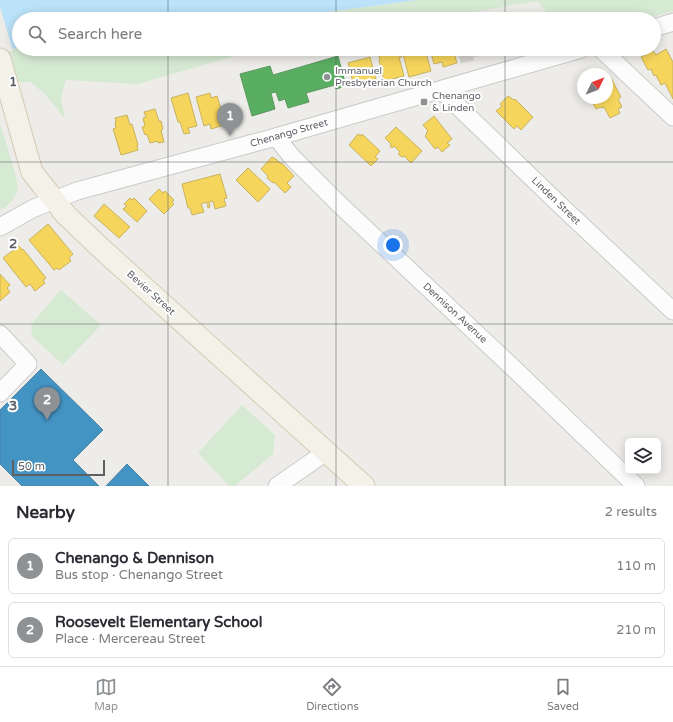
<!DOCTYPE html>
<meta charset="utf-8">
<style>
body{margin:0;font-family:"Varela Round",sans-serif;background:#f7f7f7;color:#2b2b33}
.controls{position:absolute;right:12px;bottom:12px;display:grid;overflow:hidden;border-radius:6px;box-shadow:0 2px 10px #0003}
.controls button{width:36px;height:36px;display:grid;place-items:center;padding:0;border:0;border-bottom:1px solid #e1e1e2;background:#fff;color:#2b2b33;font:20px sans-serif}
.compass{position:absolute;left:577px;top:68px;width:36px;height:36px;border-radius:50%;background:#fff;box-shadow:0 2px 10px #0003;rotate:47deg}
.scale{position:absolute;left:12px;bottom:10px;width:93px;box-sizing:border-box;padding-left:4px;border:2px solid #5d6166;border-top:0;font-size:11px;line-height:14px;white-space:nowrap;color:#5d6166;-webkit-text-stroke:3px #fff;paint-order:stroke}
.you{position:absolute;left:393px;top:245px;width:14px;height:14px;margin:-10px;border:3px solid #fff;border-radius:50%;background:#1a73e8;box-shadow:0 0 0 6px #1a73e833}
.badge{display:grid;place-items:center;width:26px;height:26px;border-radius:50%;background:#8f9294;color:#fff;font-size:13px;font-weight:700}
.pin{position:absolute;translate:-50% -33px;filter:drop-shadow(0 1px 2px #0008)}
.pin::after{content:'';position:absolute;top:21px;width:14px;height:12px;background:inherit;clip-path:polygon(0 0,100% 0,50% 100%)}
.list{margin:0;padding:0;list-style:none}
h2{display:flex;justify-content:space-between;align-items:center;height:52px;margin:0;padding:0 16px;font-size:17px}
h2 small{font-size:13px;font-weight:400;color:#7c7c81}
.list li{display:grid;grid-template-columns:26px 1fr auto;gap:12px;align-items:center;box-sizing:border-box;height:56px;margin:0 8px 8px;padding:0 8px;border:1px solid #e1e1e2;border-radius:6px}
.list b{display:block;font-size:15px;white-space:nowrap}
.list p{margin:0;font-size:13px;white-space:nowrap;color:#7c7c81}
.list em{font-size:13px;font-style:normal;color:#7c7c81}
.icon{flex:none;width:22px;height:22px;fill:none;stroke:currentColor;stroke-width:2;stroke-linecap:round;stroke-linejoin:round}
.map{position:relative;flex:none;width:673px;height:486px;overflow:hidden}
.search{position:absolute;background:#fff;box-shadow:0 2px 10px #0003;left:12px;right:12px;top:12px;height:44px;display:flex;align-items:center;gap:10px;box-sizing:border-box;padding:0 14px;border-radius:22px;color:#7c7c81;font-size:15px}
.sheet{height:180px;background:#fff}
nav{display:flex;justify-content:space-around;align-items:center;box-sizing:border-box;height:56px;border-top:1px solid #e1e1e2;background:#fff;font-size:11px;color:#7c7c81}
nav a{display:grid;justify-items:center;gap:2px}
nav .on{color:#8f9294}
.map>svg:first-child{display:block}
</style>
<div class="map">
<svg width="673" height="486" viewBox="0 0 673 486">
<rect width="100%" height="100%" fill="#edece8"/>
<g fill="#d6ead3">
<polygon points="417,0 673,0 673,11 646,19 550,19 549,15 537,1 432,19 274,19"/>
<polygon points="19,48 19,49 259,49 138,84 66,80 61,97 65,119 45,94 30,82 0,82 0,50"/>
<polygon points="0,123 16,176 18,190 13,200 6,207 0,210"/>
<polygon points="61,290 101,325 63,365 32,336 31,324"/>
<polygon points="242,405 275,435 273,454 235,486 229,486 198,453"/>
</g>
<polygon fill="#bbe2f8" points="0,0 417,0 274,19 19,19 19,48 0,50"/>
<polygon fill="#edece8" points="0,7 13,51 0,52"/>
<g fill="#f6d55c" stroke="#c8b25f">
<polygon points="539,13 540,19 520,19 520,18"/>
<polygon points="388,49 400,49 402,57 399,57 404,76 384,81 379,60 380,60 378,52"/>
<polygon points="406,49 425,49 431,71 409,77 402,50"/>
<polygon points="430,49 453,49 457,63 443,67 442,62 434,64"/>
<polygon points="487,49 509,49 488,54"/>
<polygon points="666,49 673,62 673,99 665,83 661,85 656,75 654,76 651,69 648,70 641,57 653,51 656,55"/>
<polygon points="370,57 376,80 354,86 348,63"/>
<polygon points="611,78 621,97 618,99 622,107 618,109 620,113 610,118 604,107 602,108 601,107 596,109 590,98 607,98 607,80"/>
<polygon points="188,93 197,126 188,128 190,133 184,134 180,122 178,122 171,98"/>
<polygon points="210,93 211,98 217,96 224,119 222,119 224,125 211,129 210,124 204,126 196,97"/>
<polygon points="508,96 514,100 515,99 533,117 521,130 517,126 514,129 496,111 502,106 500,104"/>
<polygon points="155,109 159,121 161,121 163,129 161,130 164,142 158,143 158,141 150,143 147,134 145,135 142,127 145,126 143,118 146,117 144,112"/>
<polygon points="127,115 130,125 132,124 138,145 137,145 138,150 121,155 113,129 116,128 115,123 116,122 115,118"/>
<polygon points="434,116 452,139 447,143 450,145 442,152 438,147 435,149 425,136 427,134 426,133 428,131 423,125"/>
<polygon points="396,127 422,151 411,163 404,156 402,157 398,154 400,152 394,146 392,148 390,146 391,144 385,138"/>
<polygon points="358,134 361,136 362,134 380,151 375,157 378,159 371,166 349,145"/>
<polygon points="272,157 275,159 276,159 281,164 282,163 294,176 287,183 291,187 285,193 274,182 273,183 267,178 268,176 261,169"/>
<polygon points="248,168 270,189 258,202 236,180"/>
<polygon points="220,174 227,198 224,199 226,206 215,209 213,201 209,202 210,207 208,208 207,202 201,204 204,212 192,215 190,208 188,208 182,184"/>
<polygon points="159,189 163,193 165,191 174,200 172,202 174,204 164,214 149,199"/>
<polygon points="130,198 133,200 134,198 147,211 137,222 123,209 127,206 124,204"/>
<polygon points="104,204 130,227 119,238 94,216"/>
<polygon points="48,224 73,254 69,258 71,261 59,270 57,268 54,270 29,240"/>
<polygon points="19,246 22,250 23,249 46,278 43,280 45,283 35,291 30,284 26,287 3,258"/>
<polygon points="0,274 10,285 7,288 10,292 0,301"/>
</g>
<g fill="#4393c3" stroke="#4b84a7">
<polygon points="41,369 103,430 73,460 99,486 22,486 0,464 0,410"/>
<polygon points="127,464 149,486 106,486"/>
</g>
<polygon fill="#5aae61" stroke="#5b9762" points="338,56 346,86 336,89 335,85 306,93 309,102 288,108 285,99 279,101 276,92 271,93 275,109 252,116 240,74 270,66 273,75"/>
<polygon fill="#d4d3d1" stroke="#dcdbd7" points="457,49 479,49 481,55 473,57 474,60 461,63"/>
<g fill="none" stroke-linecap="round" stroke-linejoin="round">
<defs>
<g id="minor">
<polyline points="654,28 673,22"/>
<polyline points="601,49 673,117"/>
<polyline points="441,90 560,205 673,311"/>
<polyline points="276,137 292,157 338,203 509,364 636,486"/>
<polyline points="0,227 32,209 77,191 276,137 581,49"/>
<polyline points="0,334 28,364 0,393"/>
<polyline points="277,486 326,452"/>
</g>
<polyline id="major" points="0,59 32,172 66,215 105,252 364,486"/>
</defs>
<use href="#minor" stroke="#cacaca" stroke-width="19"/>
<use href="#major" stroke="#d6cbb5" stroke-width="23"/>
<use href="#minor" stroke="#fcfcfc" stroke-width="17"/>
<use href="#major" stroke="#f3f1e8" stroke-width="21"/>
</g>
<path fill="none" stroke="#5d6166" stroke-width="1" stroke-opacity="0.55" d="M168,0v19M336,0v19M505,0v19M168,49v437M336,49v437M505,49v437M0,162h673M0,324h673"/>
<g fill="#8f9294" stroke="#fff" stroke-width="1.5">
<circle cx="327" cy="77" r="4"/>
<rect x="420" y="98" width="8" height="8" rx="2"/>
</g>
<g text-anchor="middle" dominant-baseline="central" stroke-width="4" stroke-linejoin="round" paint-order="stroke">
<g font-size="10" fill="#5d6166" stroke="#fff" text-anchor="start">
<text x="335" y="71">Immanuel<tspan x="335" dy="12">Presbyterian Church</tspan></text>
<text x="432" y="96">Chenango<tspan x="432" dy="12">&amp; Linden</tspan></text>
</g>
<g font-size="10" fill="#5d6166" stroke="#fff">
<text transform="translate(289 133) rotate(-16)">Chenango Street</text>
<text transform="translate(556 201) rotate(44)">Linden Street</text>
<text transform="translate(151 293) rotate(42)">Bevier Street</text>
<text transform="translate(455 313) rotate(43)">Dennison Avenue</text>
</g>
</g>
<g font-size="13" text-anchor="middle" font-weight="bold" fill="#5d6166" stroke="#fff" stroke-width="4" stroke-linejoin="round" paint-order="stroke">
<text x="13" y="86">1</text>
<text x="13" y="248">2</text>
<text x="13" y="410">3</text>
</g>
</svg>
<div class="controls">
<button><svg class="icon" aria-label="layers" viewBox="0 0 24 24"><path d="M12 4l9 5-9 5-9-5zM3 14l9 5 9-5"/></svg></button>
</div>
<svg class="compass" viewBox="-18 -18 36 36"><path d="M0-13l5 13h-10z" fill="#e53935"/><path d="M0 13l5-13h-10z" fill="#7c7c81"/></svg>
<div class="scale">50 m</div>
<div class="you"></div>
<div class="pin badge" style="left:230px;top:136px">1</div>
<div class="pin badge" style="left:47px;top:420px">2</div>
<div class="search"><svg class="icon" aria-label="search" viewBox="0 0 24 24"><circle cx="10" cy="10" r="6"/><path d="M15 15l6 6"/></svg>Search here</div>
</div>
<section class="sheet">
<h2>Nearby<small>2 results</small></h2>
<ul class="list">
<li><span class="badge">1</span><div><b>Chenango &amp; Dennison</b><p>Bus stop · Chenango Street</p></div><em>110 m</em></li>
<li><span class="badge">2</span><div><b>Roosevelt Elementary School</b><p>Place · Mercereau Street</p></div><em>210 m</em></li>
</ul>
</section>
<nav>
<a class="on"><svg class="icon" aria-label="map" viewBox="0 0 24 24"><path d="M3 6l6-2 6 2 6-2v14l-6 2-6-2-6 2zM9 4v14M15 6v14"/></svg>Map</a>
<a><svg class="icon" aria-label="directions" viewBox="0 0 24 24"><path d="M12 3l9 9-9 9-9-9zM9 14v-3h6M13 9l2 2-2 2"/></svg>Directions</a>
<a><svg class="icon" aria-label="saved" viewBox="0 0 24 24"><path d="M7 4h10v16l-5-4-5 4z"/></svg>Saved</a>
</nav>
